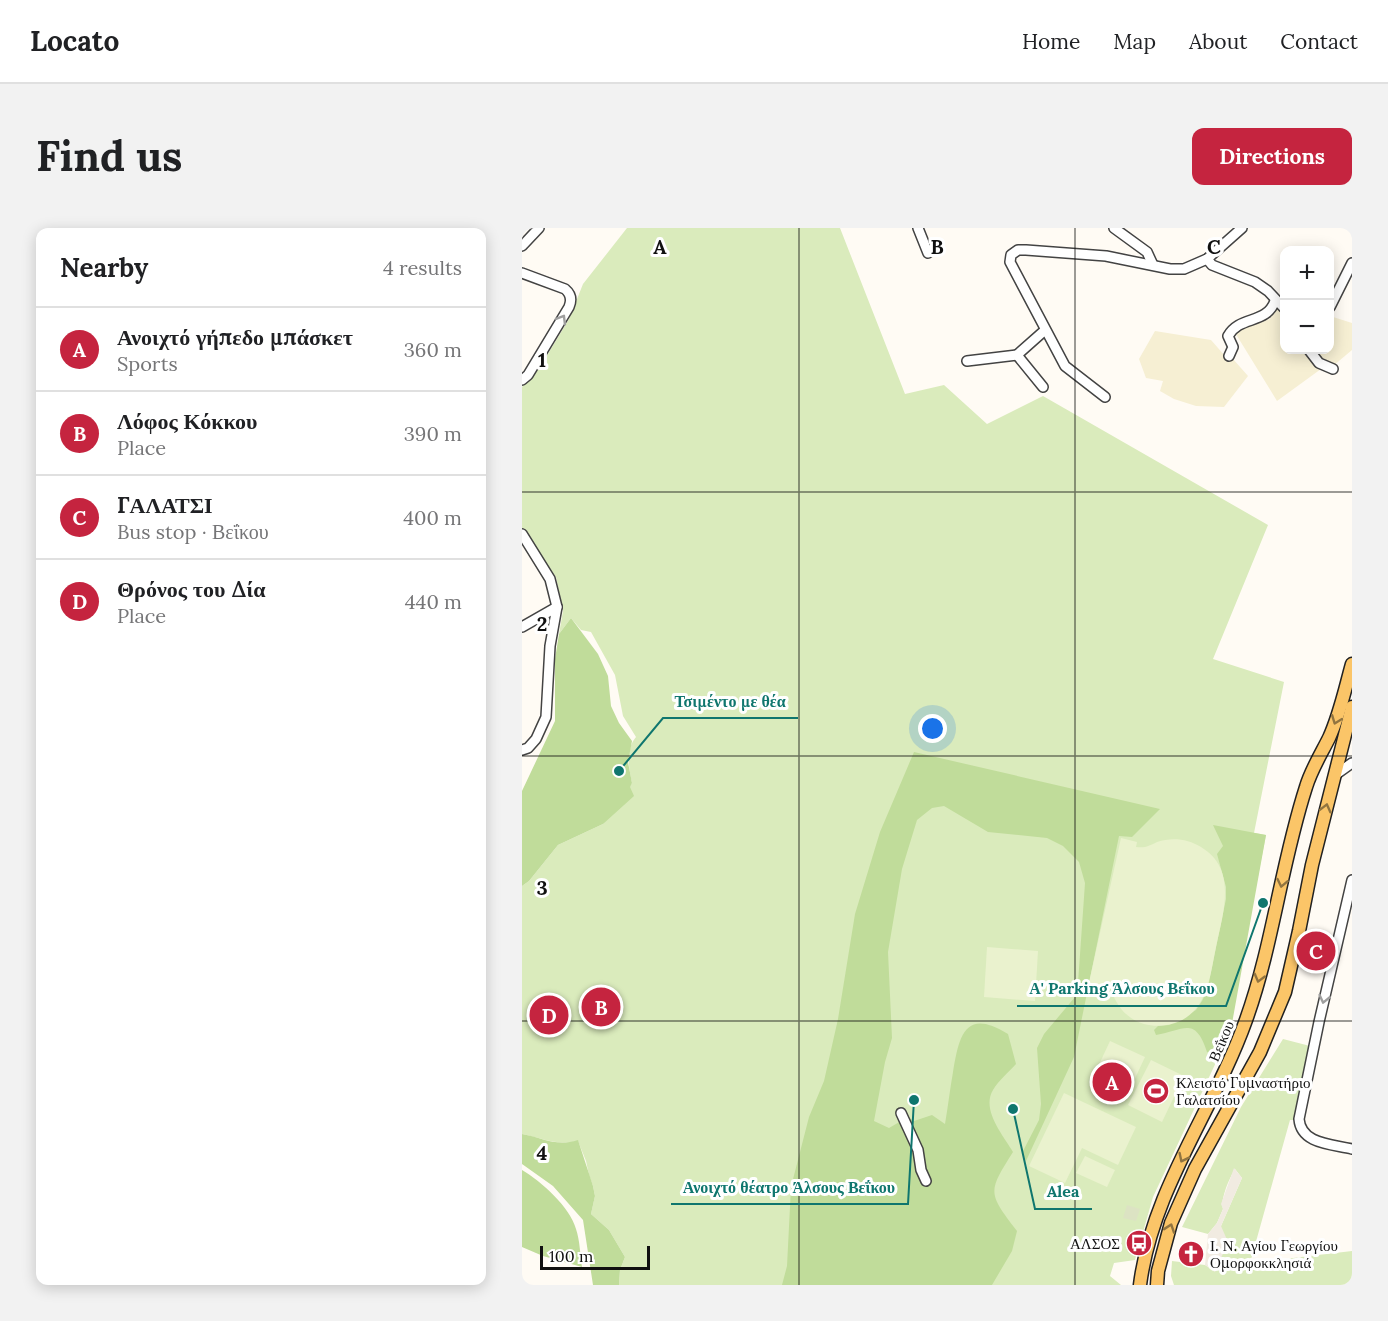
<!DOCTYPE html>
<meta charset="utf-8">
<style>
body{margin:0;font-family:Lora,serif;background:#f2f2f2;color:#202124}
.controls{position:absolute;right:18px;top:18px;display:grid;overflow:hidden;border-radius:12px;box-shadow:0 3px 15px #0003}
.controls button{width:54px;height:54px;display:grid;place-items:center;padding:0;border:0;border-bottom:2px solid #e0e0e0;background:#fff;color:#202124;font:30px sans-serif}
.scale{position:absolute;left:18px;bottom:15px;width:110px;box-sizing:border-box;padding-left:6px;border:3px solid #101010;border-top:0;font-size:16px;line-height:21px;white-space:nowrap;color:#101010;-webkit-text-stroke:4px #fff;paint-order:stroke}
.you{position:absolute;left:411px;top:501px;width:21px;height:21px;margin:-15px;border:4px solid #fff;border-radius:50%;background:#1a73e8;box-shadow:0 0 0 9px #1a73e833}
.badge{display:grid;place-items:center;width:39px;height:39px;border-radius:50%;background:#c5243f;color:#fff;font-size:20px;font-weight:700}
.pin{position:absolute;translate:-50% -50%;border:3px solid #fff;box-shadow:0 2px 6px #0006}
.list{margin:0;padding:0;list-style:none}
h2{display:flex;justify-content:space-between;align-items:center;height:78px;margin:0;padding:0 24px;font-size:26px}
h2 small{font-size:20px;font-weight:400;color:#757577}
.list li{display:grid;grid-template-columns:39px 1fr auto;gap:18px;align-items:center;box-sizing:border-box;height:84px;padding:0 24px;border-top:2px solid #e0e0e0}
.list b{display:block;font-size:22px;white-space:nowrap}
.list p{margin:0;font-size:20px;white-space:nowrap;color:#757577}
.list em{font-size:20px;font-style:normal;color:#757577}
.map{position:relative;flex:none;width:830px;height:1057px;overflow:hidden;border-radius:12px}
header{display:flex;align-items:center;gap:36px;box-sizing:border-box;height:84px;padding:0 30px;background:#fff;border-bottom:2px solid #e0e0e0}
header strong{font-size:28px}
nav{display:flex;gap:33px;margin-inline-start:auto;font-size:21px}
.intro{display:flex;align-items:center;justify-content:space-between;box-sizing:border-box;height:144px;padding:0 36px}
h1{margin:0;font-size:42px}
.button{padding:15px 27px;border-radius:12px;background:#c5243f;color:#fff;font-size:21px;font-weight:700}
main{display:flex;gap:36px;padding:0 36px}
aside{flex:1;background:#fff;border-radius:12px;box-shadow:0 3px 15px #0003}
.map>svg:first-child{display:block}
</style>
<header>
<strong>Locato</strong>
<nav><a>Home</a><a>Map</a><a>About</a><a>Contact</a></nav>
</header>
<div class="intro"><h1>Find us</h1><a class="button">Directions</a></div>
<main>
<aside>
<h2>Nearby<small>4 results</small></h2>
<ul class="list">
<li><span class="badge">A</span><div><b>Ανοιχτό γήπεδο μπάσκετ</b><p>Sports</p></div><em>360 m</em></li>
<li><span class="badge">B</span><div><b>Λόφος Κόκκου</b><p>Place</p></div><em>390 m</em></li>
<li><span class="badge">C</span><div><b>ΓΑΛΑΤΣΙ</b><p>Bus stop · Βεΐκου</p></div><em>400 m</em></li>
<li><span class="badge">D</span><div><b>Θρόνος του Δία</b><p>Place</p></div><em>440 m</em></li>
</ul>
</aside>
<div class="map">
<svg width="830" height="1057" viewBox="0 0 830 1057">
<rect width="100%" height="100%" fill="#fffbf4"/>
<g fill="#f6efd3">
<polygon points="754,79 762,83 762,122 808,122 808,88 830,95 830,122 811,138 799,141 755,173 712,103 748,91"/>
<polygon points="633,103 689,112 703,128 711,131 726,148 702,179 674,178 652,171 638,163 641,153 624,150 617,131"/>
</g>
<g fill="#daebbc">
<path d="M105,0h213l65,166 39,-9 43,39 56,-28 225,129 -55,134 71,23 -30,151 12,2 -40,206 -73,156 -18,63 -21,3 -4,13 11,9h-502l1,-15 5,-13 -16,-27 -18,-16 4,-18 -2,-10 -4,-11 -3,-14 -8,-20c-21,5 -36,-3 -56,-7v-248l7,-5 29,-36 45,-21 29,-41c-3,-15 -7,-33 4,-46l-13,-21 -8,-41 -24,-43 -10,-2 -10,-12 -12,16 4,-23 -7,-34 -34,-48v-142l21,-25 26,-43 14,-35z"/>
<path d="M761,811l27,7 -15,74h-5l-40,143 102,-12v34h-178l-3,-9 1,-15 33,4 10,6 6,-45 21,-48 -7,-9c-5,8 -15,30 -12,40l-6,14 -9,11 -26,-7 59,-120z"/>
</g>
<g fill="#c0dc9a">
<polygon points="49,390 76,426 86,448 89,478 97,495 110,513 106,534 110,555 108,559 112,568 81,596 36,617 7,653 0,658 0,563 33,493 33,431 37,406"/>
<path d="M392,524l246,57 -28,28 -13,-1 -45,221 -48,104 -4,-8 17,-33 2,-16 -4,-56 7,-14 31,-37 3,-14 7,-100 -6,-21 -16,-16 -16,-8 -59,-6 -44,-26 -12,2 -15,12 -15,49 -14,83 4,86 -7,24 -11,59 15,7 19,-11 6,4 18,-6 13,9c3,-18 5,-35 8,-52 6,-36 12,-65 55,-38l8,30c-7,8 -17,16 -23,26 -12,20 10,45 20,62 -25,40 -26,40 4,79l-5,20 -20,34h-210l5,-19 4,-79 18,-70 15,-36 14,-62 17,-105 25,-82z"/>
<path d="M691,597l53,10 -35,194 -10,22 -5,4 -9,-3c-12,-37 -24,-21 -51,-17l-2,-5 4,-4 11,-1 27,-15 6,-9 5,-10 19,-92v-12l-9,-33 6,-8z"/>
<path d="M0,906c22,4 34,13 56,6l15,46 2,10 -4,18 18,16 16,27 -5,13 -1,15h-26l-10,-65 -30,-34 -31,-22z"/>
<path d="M0,942c19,11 48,37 54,59 4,12 4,25 6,38l-39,-11 -21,-9z"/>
</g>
<polygon fill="#dce3c3" points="605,977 618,981 614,993 601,990"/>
<g fill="#eaf2ce">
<path d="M599,610l16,4 -1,5c10,1 13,-1 21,-5 15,-5 31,-3 44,5 37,22 22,66 15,100 -6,28 -8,65 -41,76 -10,3 -20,4 -31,1 -17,-5 -28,-18 -33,-35l-6,-1v3l-17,-4z"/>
<polygon points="465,719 516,723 513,773 462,769"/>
<polygon points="588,813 623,829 602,874 567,858"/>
<polygon points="629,832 662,848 640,894 606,877"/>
<polygon points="542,865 614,899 596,937 560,920 543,955 507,938"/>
<polygon points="563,928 593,942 585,959 554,945"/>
</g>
<polygon fill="#f1ebe1" points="712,940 720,950 699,998 706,1014 693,1044 683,1037 686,1006 695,995 701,981 699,976"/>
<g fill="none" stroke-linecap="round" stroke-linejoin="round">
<defs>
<g id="minor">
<polyline points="396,0 406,25"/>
<polyline points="592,0 625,24 631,37"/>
<polyline points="0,18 17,0"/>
<polyline points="685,31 690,37 733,54 746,63 762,80"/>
<path d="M0,45l43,16c6,5 7,11 4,18l-41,68 -6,5"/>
<polyline points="808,79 830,35"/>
<polyline points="787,122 797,135 811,141"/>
<path d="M707,128l4,-9 -5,-11c12,-21 38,-11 47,-35"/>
<polyline points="445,133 495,127"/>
<polyline points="521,159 495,127 522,103"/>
<polyline points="583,169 543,138 488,34 489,27 496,22 504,22 584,28 648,41 662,41 685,31 720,0"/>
<polyline points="0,306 28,351 35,379 28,418 24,489 14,511 6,520 0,522"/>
<polyline points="0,399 35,379"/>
<polyline points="813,547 830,535"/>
<path d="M830,652l-33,142 -20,97c2,25 32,25 53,30"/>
<polyline points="379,885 396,922 399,942 404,953"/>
</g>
<g id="major">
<path d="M618,1057c12,-96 74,-175 106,-265 27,-75 35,-156 60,-233 5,-17 15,-33 23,-49 11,-24 16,-49 23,-74"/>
<polyline points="635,1057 636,1043 649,995 673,941 738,824 763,764 777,703 790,637 830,479"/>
</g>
</defs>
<use href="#minor" stroke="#434343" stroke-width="12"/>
<use href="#major" stroke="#212121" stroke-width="15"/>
<use href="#minor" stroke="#fff" stroke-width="9"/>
<use href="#major" stroke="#fbc568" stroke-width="12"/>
</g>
<defs><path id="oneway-chevron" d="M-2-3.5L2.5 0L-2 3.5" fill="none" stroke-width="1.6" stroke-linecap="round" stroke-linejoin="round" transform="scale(1.5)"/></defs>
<g stroke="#9f9f9f">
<use href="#oneway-chevron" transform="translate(40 91) rotate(-59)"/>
<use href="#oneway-chevron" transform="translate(802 771) rotate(103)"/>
</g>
<g stroke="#917440">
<use href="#oneway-chevron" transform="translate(814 492) rotate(111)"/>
<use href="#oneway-chevron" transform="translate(804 580) rotate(-76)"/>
<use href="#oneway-chevron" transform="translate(760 655) rotate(102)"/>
<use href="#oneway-chevron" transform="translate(737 750) rotate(105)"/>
<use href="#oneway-chevron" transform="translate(661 930) rotate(116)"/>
<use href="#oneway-chevron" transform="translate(648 1000) rotate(-71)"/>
</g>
<path fill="none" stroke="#101010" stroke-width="1.5" stroke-opacity="0.55" d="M277,0v1057M553,0v1057M0,264h830M0,528h830M0,793h830"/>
<defs>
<symbol id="stadium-disc" viewBox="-11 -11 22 22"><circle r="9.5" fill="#c5243f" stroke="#fff"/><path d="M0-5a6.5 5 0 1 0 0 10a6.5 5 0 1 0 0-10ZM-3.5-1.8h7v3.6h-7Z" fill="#fff"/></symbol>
<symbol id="bus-disc" viewBox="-11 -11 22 22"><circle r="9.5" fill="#c5243f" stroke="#fff"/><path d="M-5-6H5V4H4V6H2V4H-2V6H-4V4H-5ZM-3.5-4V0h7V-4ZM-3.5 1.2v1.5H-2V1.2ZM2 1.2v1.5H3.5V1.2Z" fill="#fff"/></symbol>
<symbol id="church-disc" viewBox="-11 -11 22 22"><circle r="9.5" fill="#c5243f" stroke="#fff"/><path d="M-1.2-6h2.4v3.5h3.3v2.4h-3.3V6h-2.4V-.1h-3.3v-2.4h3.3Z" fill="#fff"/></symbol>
</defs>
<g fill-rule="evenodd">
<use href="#stadium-disc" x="619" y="848" width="30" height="30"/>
<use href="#bus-disc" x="602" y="1000" width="30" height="30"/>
<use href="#church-disc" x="654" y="1011" width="30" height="30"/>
</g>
<g text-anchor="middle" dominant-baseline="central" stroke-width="6" stroke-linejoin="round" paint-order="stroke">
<g font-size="15" fill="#101010" stroke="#fff">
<text transform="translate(699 813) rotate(-67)">Βεΐκου</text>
</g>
<g font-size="15" fill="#101010" stroke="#fff" text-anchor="start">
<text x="654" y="854">Κλειστό Γυμναστήριο<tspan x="654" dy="17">Γαλατσίου</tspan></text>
<text x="598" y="1015" text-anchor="end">ΑΛΣΟΣ</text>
<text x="688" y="1017">Ι. Ν. Αγίου Γεωργίου<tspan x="688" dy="17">Ομορφοκκλησιά</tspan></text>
</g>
</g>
<g font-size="20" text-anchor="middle" font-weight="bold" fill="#101010" stroke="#fff" stroke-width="6" stroke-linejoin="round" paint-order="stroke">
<text x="138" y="26">A</text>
<text x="415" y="26">B</text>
<text x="692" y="26">C</text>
<text x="20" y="139">1</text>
<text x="20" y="403">2</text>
<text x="20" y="667">3</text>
<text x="20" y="932">4</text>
</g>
<path fill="none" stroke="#0f766e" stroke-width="2" d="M97 543L141 490H276M741 675L704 778H495M392 872L386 976H149M491 881L513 981H570"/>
<g fill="#0f766e" stroke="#fff" stroke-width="2">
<circle cx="97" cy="543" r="6"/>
<circle cx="741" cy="675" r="6"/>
<circle cx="392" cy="872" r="6"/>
<circle cx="491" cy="881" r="6"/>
</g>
<g font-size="16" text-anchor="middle" font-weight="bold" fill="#0f766e" stroke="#fff" stroke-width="6" stroke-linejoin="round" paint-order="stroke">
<text x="208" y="479">Τσιμέντο με θέα</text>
<text x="600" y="766">Α' Parking Άλσους Βεΐκου</text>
<text x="267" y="965">Ανοιχτό θέατρο Άλσους Βεΐκου</text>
<text x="541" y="969">Alea</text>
</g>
</svg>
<div class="controls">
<button>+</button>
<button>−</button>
</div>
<div class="scale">100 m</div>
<div class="you"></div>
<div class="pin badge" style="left:590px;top:854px">A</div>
<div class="pin badge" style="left:79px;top:779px">B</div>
<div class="pin badge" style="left:794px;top:723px">C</div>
<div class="pin badge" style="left:27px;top:787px">D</div>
</div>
</main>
